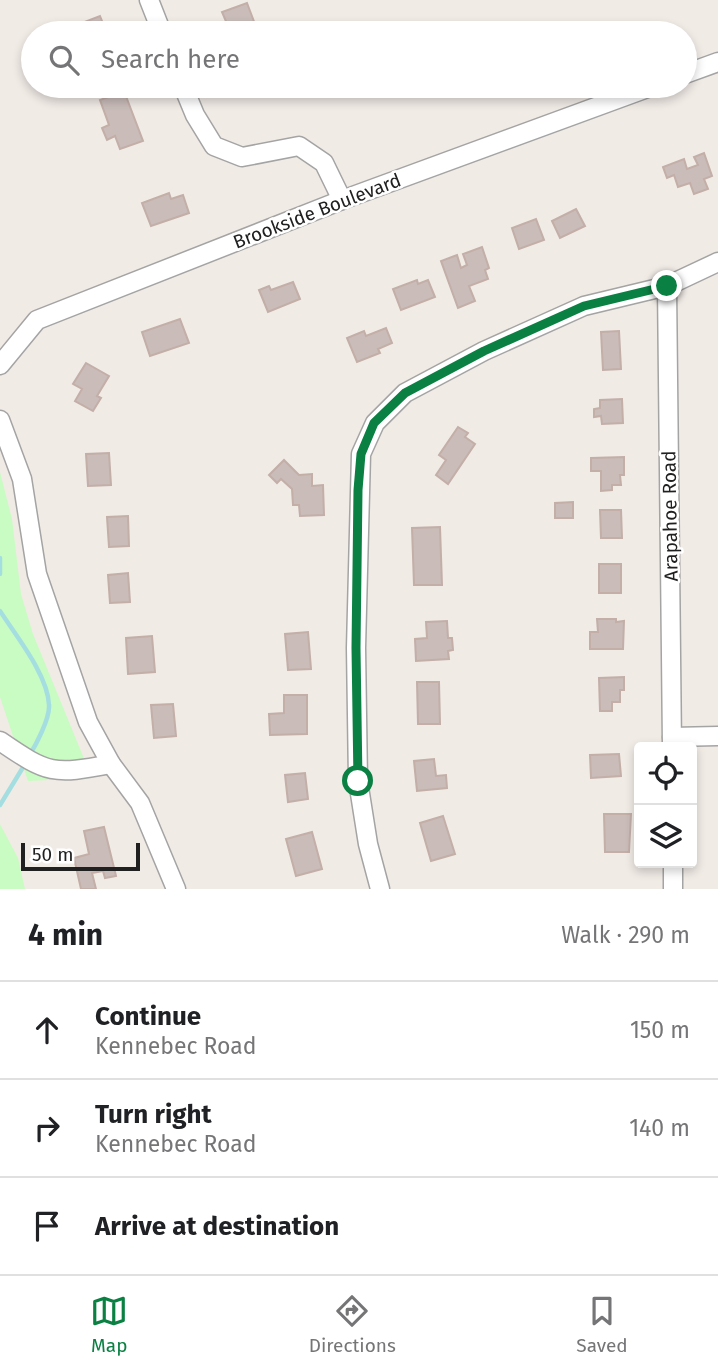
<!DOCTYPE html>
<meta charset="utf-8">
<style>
body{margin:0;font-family:"Fira Sans",sans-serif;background:#f2f2f2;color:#202124}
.controls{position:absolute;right:21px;bottom:21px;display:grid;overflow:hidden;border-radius:7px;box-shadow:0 4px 10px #0003}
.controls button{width:63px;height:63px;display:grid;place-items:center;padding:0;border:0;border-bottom:2px solid #e0e0e0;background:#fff;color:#202124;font:35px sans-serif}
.scale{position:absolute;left:21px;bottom:18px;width:119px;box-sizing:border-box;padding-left:7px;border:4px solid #202020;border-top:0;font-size:19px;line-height:24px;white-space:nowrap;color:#202020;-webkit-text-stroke:5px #fff;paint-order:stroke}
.stop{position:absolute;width:21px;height:21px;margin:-16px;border:5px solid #0b8043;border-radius:50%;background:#fff}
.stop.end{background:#0b8043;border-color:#fff;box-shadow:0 2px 7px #0008}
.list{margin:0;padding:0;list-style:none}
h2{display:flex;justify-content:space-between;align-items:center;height:91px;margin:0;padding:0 28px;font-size:30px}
h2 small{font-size:23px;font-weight:400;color:#757577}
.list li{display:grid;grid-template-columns:46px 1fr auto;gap:21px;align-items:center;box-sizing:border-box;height:98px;padding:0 28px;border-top:2px solid #e0e0e0}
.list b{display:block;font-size:26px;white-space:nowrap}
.list p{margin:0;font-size:23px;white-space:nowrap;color:#757577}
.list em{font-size:23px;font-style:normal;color:#757577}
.icon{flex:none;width:38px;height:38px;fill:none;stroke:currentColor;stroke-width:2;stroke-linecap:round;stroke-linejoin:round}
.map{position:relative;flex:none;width:718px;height:889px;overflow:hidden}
.search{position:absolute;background:#fff;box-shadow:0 4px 10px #0003;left:21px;right:21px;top:21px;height:77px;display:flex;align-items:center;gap:18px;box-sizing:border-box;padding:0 24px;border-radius:38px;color:#757577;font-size:26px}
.sheet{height:385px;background:#fff}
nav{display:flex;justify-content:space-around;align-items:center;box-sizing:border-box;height:98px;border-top:2px solid #e0e0e0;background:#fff;font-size:19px;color:#757577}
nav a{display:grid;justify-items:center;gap:4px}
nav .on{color:#0b8043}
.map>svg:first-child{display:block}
</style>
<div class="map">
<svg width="718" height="889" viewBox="0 0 718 889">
<rect width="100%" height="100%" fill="#f1ebe6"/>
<g fill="#c9fcc2">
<polygon points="0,472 12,519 21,594 33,634 92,778 28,781 0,697"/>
<polygon points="0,824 18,858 25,889 0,889"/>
</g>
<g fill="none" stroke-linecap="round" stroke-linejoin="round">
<g stroke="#a5dee0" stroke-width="4.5">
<polyline points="0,558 0,574"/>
<path d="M0,611c16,25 48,64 49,94 1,13 -13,40 -20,51"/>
<polyline points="0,805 25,764"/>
</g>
</g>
<g fill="#c9bcb9" stroke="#c3aea8" stroke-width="2">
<polygon points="247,3 258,32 231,33 222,12"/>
<polygon points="100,16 106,31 103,33 77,33 74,26"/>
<polygon points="241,86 271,86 244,95"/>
<polygon points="124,91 143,141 120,149 115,136 107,140 102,128 109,125 100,100"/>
<polygon points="704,153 712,176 704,179 708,189 694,194 690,183 678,187 674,175 667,178 663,167 684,159 687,169 698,165 694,157"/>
<polygon points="169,193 171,199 183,195 189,213 151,226 142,203"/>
<polygon points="576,209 585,226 560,238 552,221"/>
<polygon points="536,219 544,240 519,249 512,228"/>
<polygon points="482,247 489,268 485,270 488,279 469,286 475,301 458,308 441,261 457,255 461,268 467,265 463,254"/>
<polygon points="417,280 418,284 428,280 435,297 401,310 393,289"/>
<polygon points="293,282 300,299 268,312 259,290 269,286 271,290"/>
<polygon points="180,319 189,343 150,356 142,332"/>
<polygon points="386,328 392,343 378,349 380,353 357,362 347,338 364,331 366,336"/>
<polygon points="619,331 621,369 603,370 601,332"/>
<polygon points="86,363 109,376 97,396 101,398 93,411 75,401 82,389 73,384"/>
<polygon points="622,399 623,423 602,424 601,416 594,417 594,409 600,408 600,400"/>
<polygon points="458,427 468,433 465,437 475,444 448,484 436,475 446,460 439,455"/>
<polygon points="109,453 111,485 88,486 86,454"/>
<polygon points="624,457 624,475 620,475 621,485 612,485 612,490 601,491 601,471 591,471 591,458"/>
<polygon points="284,460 299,475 312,474 312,486 323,485 324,515 300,516 299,505 293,505 292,489 281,479 277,483 269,475"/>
<polygon points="573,502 573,518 555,518 555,503"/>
<polygon points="600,510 621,510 622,538 601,538"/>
<polygon points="128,516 129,546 109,547 107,517"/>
<polygon points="440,527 442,585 414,585 412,528"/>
<rect x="599" y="564" width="22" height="29"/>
<polygon points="128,573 130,602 110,603 108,575"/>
<polygon points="597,619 616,619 616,622 624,621 623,649 590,649 590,632 598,632"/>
<polygon points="447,621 448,638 452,638 453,650 448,651 449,659 416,661 415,639 427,638 426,622"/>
<polygon points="308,632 311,669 288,670 285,634"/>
<polygon points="152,636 155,672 128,674 126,638"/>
<polygon points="624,677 624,690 620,690 620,702 612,702 612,711 600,711 599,678"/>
<polygon points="417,682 439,682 440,724 418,724"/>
<polygon points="284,695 307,695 307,734 270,735 269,714 284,713"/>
<polygon points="173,704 176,736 154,738 151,705"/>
<polygon points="619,754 621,776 591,778 590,755"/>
<polygon points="434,759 436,776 446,775 447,788 417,791 414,761"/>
<polygon points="305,773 308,799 288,802 285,775"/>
<polygon points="604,814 631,814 629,852 605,852"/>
<polygon points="443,816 455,854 431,861 420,823"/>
<polygon points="104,827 116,876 105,878 103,871 92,873 96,889 81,889 74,858 89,854 84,831"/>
<polygon points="312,832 322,869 296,876 286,839"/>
</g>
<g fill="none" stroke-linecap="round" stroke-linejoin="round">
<defs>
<g id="minor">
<polyline points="149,0 162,33"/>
<polyline points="685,74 718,62"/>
<polyline points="183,86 195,115 214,146 242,157 299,146 324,163 342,200"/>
<polyline points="667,286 672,747"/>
<polyline points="0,365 37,320 342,200 653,86"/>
<polyline points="0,420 22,479 37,574 88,722 111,764 140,803 176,889"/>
<polyline points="672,737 718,736"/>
<path d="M0,741c48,33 53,34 111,23"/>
<polyline points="673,863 673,889"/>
<polyline points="380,889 368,844 358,781 356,648 361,454 375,423 405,393 484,351 584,306 667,286 718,262"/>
</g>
</defs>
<use href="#minor" stroke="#a4a4a4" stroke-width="21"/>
<use href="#minor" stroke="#fff" stroke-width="18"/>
</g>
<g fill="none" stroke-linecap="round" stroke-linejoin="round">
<polyline stroke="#0b8043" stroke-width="9" points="358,781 356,648 358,490 361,454 374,423 405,393 484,351 584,306 667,286"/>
</g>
<g text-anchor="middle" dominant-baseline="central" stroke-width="5" stroke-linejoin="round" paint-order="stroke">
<g font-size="19" fill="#202020" stroke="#fff">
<text transform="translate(317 211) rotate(-21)">Brookside Boulevard</text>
<text transform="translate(670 516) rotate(-91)">Arapahoe Road</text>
</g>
</g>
</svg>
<div class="controls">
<button><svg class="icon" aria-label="locate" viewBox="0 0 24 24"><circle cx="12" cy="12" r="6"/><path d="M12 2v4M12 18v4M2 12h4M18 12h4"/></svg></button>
<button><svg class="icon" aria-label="layers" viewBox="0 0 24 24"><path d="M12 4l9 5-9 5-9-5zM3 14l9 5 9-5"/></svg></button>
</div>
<div class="scale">50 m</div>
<div class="stop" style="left:358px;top:781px"></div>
<div class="stop end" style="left:667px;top:286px"></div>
<div class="search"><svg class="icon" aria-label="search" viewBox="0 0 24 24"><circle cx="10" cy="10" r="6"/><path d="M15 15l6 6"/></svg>Search here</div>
</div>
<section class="sheet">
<h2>4 min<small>Walk · 290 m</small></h2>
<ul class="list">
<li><svg class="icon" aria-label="ahead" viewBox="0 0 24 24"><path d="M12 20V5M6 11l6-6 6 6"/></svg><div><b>Continue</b><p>Kennebec Road</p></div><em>150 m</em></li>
<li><svg class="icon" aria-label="right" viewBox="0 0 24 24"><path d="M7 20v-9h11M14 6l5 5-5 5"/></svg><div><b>Turn right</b><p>Kennebec Road</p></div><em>140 m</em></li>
<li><svg class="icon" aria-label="arrive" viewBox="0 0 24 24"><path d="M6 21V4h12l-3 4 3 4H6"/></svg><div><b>Arrive at destination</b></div></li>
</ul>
</section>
<nav>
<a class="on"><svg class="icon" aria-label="map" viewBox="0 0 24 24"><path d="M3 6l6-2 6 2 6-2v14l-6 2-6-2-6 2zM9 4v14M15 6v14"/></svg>Map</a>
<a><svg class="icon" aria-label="directions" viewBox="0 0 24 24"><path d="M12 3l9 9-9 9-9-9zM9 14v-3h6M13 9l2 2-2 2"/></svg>Directions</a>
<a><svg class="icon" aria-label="saved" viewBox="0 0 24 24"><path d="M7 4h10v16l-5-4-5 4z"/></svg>Saved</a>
</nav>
